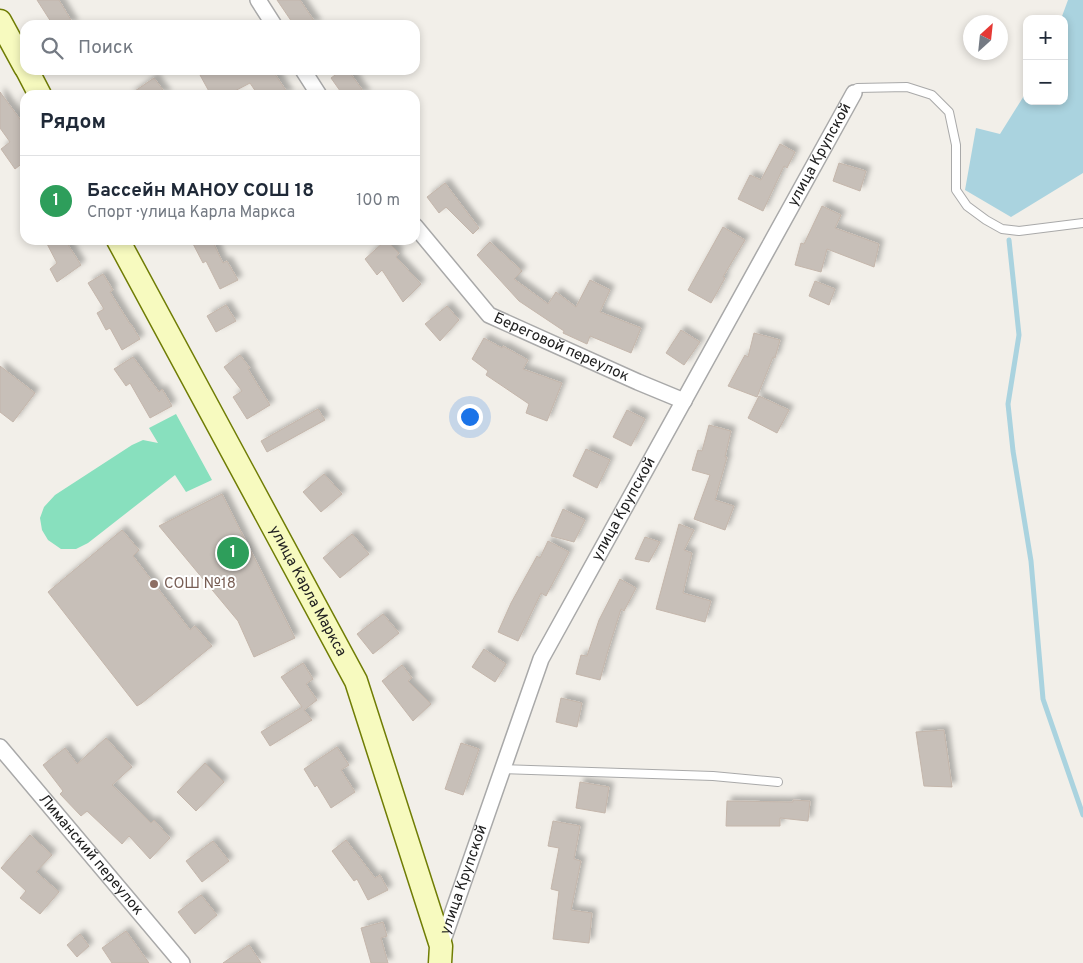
<!DOCTYPE html>
<html lang="ru">
<meta charset="utf-8">
<style>
body{margin:0;font-family:Overpass,sans-serif;background:#f2f2f3;color:#1f2937}
.controls{position:absolute;right:15px;top:15px;display:grid;overflow:hidden;border-radius:10px;box-shadow:0 2px 8px #0003}
.controls button{width:45px;height:45px;display:grid;place-items:center;padding:0;border:0;border-bottom:1px solid #e0e1e3;background:#fff;color:#1f2937;font:25px sans-serif}
.compass{position:absolute;left:963px;top:15px;width:45px;height:45px;border-radius:50%;background:#fff;box-shadow:0 2px 8px #0003;rotate:27deg}
.you{position:absolute;left:469px;top:416px;width:18px;height:18px;margin:-12px;border:4px solid #fff;border-radius:50%;background:#1a73e8;box-shadow:0 0 0 8px #1a73e833}
.badge{display:grid;place-items:center;width:32px;height:32px;border-radius:50%;background:#d40000;color:#fff;font-size:16px;font-weight:700}
.pin{position:absolute;translate:-50% -50%;border:2px solid #fff;box-shadow:0 1px 5px #0006}
.list{margin:0;padding:0;list-style:none}
h2{display:flex;justify-content:space-between;align-items:center;height:65px;margin:0;padding:0 20px;font-size:21px}
h2 small{font-size:16px;font-weight:400;color:#747a83}
.list li{display:grid;grid-template-columns:32px 1fr auto;gap:15px;align-items:center;box-sizing:border-box;height:90px;padding:0 20px;border-top:1px solid #e0e1e3}
.list b{display:block;font-size:19px;white-space:nowrap}
.list p{margin:0;font-size:16px;white-space:nowrap;color:#747a83}
.list em{font-size:16px;font-style:normal;color:#747a83}
.icon{flex:none;width:28px;height:28px;fill:none;stroke:currentColor;stroke-width:2;stroke-linecap:round;stroke-linejoin:round}
.map{position:relative;flex:none;width:1083px;height:963px;overflow:hidden}
.search{position:absolute;background:#fff;box-shadow:0 2px 8px #0003;left:20px;top:20px;width:400px;height:55px;display:flex;align-items:center;gap:12px;box-sizing:border-box;padding:0 18px;border-radius:15px;color:#747a83;font-size:19px}
.panel{position:absolute;background:#fff;box-shadow:0 2px 8px #0003;left:20px;top:90px;width:400px;height:155px;border-radius:15px}
.map>svg:first-child{display:block}
</style>
<div class="map">
<svg width="1083" height="963" viewBox="0 0 1083 963">
<defs>
<filter id="shadow"><feDropShadow dx="4.5" dy="-4.5" stdDeviation="2.5" flood-color="#0004"/></filter>
</defs>
<rect width="100%" height="100%" fill="#f2efe9"/>
<polygon fill="#88e0be" points="176,414 212,480 186,492 175,475 88,543 76,549 61,549 48,540 42,530 40,518 44,507 55,495 132,445 143,440 158,443 149,428"/>
<polygon fill="#aad3df" points="1068,0 1083,0 1083,173 1011,217 965,190 976,128 1000,134 1027,91 1027,101 1064,101 1064,19 1061,19"/>
<g fill="none" stroke-linecap="round" stroke-linejoin="round">
<polyline stroke="#aad3df" stroke-width="5" points="1009,240 1019,335 1008,404 1013,451 1031,561 1043,699 1083,815"/>
</g>
<g fill="#c7bfb8" stroke="#c4b6ab" filter="url(#shadow)">
<polygon points="37,0 59,0 74,25 53,25"/>
<polygon points="277,0 300,0 317,25 294,25"/>
<polygon points="210,70 274,70 273,71 289,95 258,95 250,83 227,95 211,95 200,75"/>
<polygon points="342,70 348,70 366,95 343,95 331,78"/>
<polygon points="154,78 167,95 129,95"/>
<polygon points="0,92 25,126 25,163 24,162 15,169 1,149 10,142 0,128"/>
<polygon points="780,144 795,152 787,168 784,166 763,211 738,199 750,175 761,180"/>
<polygon points="839,163 866,171 860,191 833,181"/>
<polygon points="445,183 479,228 473,234 446,207 439,213 427,197"/>
<polygon points="822,206 841,215 835,228 879,244 874,267 827,249 821,272 795,265 801,243 804,244"/>
<polygon points="723,227 745,240 723,277 725,278 711,303 688,290"/>
<polygon points="45,240 65,240 81,265 57,282 50,269 57,263"/>
<polygon points="191,240 212,240 223,263 227,261 238,280 220,289 206,261 203,263"/>
<polygon points="386,240 399,253 396,257 421,284 403,302 382,270 377,275 365,259"/>
<polygon points="490,242 522,271 514,279 548,304 556,292 576,307 590,280 610,290 600,312 641,328 631,353 590,336 587,344 563,333 564,331 519,301 477,255"/>
<polygon points="103,274 113,290 110,292 130,324 131,324 140,339 122,350 110,328 106,330 97,313 104,309 88,283"/>
<polygon points="815,281 835,289 829,305 809,296"/>
<polygon points="226,305 236,321 216,332 207,316"/>
<polygon points="447,306 459,320 440,341 425,324"/>
<polygon points="681,330 700,342 684,365 666,353"/>
<polygon points="754,333 780,340 775,358 773,357 757,397 728,386 745,355 748,357"/>
<polygon points="484,338 502,348 503,346 528,360 523,369 562,383 547,421 526,413 529,404 486,375 488,371 472,359"/>
<polygon points="240,355 250,368 248,369 270,405 247,419 233,397 242,391 224,367"/>
<polygon points="133,357 159,392 162,389 172,406 150,418 130,383 126,386 114,369"/>
<polygon points="0,366 35,393 13,422 0,412"/>
<polygon points="759,396 789,410 777,433 748,418"/>
<polygon points="318,409 325,420 267,452 261,441"/>
<polygon points="627,410 645,419 631,446 613,437"/>
<polygon points="709,425 731,431 725,457 727,457 715,500 734,506 725,530 694,519 710,475 692,470 698,450 702,451"/>
<polygon points="586,449 610,460 597,488 573,476"/>
<polygon points="324,474 342,494 321,512 303,492"/>
<polygon points="222,494 295,638 254,657 238,621 159,526"/>
<polygon points="563,509 585,520 574,542 551,536"/>
<polygon points="679,524 694,530 684,550 692,553 683,593 711,601 705,622 656,609"/>
<polygon points="122,530 139,550 133,556 190,630 195,626 212,646 142,703 137,706 48,592"/>
<polygon points="352,534 369,554 340,578 323,558"/>
<polygon points="645,537 660,542 649,562 635,559"/>
<polygon points="548,541 569,552 546,596 541,593 518,641 498,632 511,603 537,556 540,558"/>
<polygon points="620,579 636,588 624,611 621,609 607,654 600,680 576,674 581,655 587,656 599,620"/>
<polygon points="383,614 399,633 373,654 357,634"/>
<polygon points="484,649 506,664 495,682 472,667"/>
<polygon points="303,663 313,679 306,684 317,700 304,710 312,720 270,746 261,732 302,707 281,677"/>
<polygon points="402,665 412,678 408,681 431,704 413,721 382,681"/>
<polygon points="561,698 582,703 577,727 556,722"/>
<polygon points="944,730 952,787 924,786 916,732"/>
<polygon points="106,738 132,767 112,785 151,823 154,820 170,838 150,859 129,836 122,844 87,811 81,816 60,794 63,791 43,765 65,748 77,764"/>
<polygon points="461,743 479,749 463,795 445,789"/>
<polygon points="337,747 349,765 341,770 355,792 331,808 317,785 315,787 304,769"/>
<polygon points="205,763 224,782 196,811 177,792"/>
<polygon points="580,782 609,787 605,813 576,808"/>
<polygon points="793,800 810,801 808,821 780,818 780,826 726,826 727,801 793,802"/>
<polygon points="553,821 580,826 574,859 581,861 571,910 592,913 589,943 553,939 559,891 551,889 559,848 548,846"/>
<polygon points="30,835 52,855 36,872 59,892 40,914 20,898 26,891 1,868"/>
<polygon points="346,840 375,878 380,875 388,890 368,900 357,879 354,881 332,851"/>
<polygon points="213,841 229,861 202,882 186,861"/>
<polygon points="201,895 217,915 195,934 178,912"/>
<polygon points="383,922 387,936 381,938 388,963 371,963 361,928"/>
<polygon points="126,931 149,963 112,963 102,948"/>
<polygon points="80,934 89,946 77,957 67,945"/>
<polygon points="249,945 261,963 223,963"/>
</g>
<g fill="none" stroke-linecap="round" stroke-linejoin="round">
<defs>
<g id="lane">
<polyline points="854,93 857,88 907,87 932,95 949,112 956,145 956,190 967,206 986,220 1002,229 1019,231 1083,223"/>
<polyline points="503,769 713,776 778,782"/>
</g>
<g id="street">
<polyline points="258,0 274,25"/>
<polyline points="303,70 319,95"/>
<path id="s1" d="M415,226l74,89 149,67 46,19"/>
<path id="s2" d="M0,747l182,216"/>
<path id="s3" d="M441,946l100,-287 313,-566"/>
</g>
<g id="secondary">
<polyline points="0,21 25,67"/>
<polyline points="27,70 40,95"/>
<path id="s4" d="M118,240l238,441 85,265 -1,17"/>
</g>
</defs>
<use href="#lane" stroke="#a9a9a9" stroke-width="10"/>
<use href="#street" stroke="#a9a9a9" stroke-width="18"/>
<use href="#secondary" stroke="#707d05" stroke-width="25"/>
<use href="#lane" stroke="#fff" stroke-width="8"/>
<use href="#street" stroke="#fff" stroke-width="15"/>
<use href="#secondary" stroke="#f7fabf" stroke-width="22"/>
</g>
<circle fill="#8d6e63" stroke="#fff" stroke-width="2" cx="154" cy="584" r="5"/>
<g text-anchor="middle" dominant-baseline="central" stroke-width="4" stroke-linejoin="round" paint-order="stroke">
<g font-size="15" fill="#222" stroke="#fff">
<text stroke="none"><textPath href="#s3" startOffset="880">улица Крупской</textPath></text>
<text stroke="none"><textPath href="#s1" startOffset="195">Береговой переулок</textPath></text>
<text stroke="none"><textPath href="#s3" startOffset="475">улица Крупской</textPath></text>
<text stroke="none"><textPath href="#s4" startOffset="399">улица Карла Маркса</textPath></text>
<text stroke="none"><textPath href="#s2" startOffset="141">Лиманский переулок</textPath></text>
<text stroke="none"><textPath href="#s3" startOffset="70">улица Крупской</textPath></text>
</g>
<g font-size="15" fill="#785e54" stroke="#fff" text-anchor="start">
<text x="164" y="584">СОШ №18</text>
</g>
</g>
</svg>
<div class="controls">
<button>+</button>
<button>−</button>
</div>
<svg class="compass" viewBox="-18 -18 36 36"><path d="M0-13l5 13h-10z" fill="#e53935"/><path d="M0 13l5-13h-10z" fill="#747a83"/></svg>
<div class="you"></div>
<div class="pin badge" style="left:233px;top:553px;background:#2e9e5b">1</div>
<div class="search"><svg class="icon" aria-label="search" viewBox="0 0 24 24"><circle cx="10" cy="10" r="6"/><path d="M15 15l6 6"/></svg>Поиск</div>
<section class="panel">
<h2>Рядом<small></small></h2>
<ul class="list">
<li><span class="badge" style="background:#2e9e5b">1</span><div><b>Бассейн МАНОУ СОШ 18</b><p>Спорт · улица Карла Маркса</p></div><em>100 m</em></li>
</ul>
</section>
</div>
